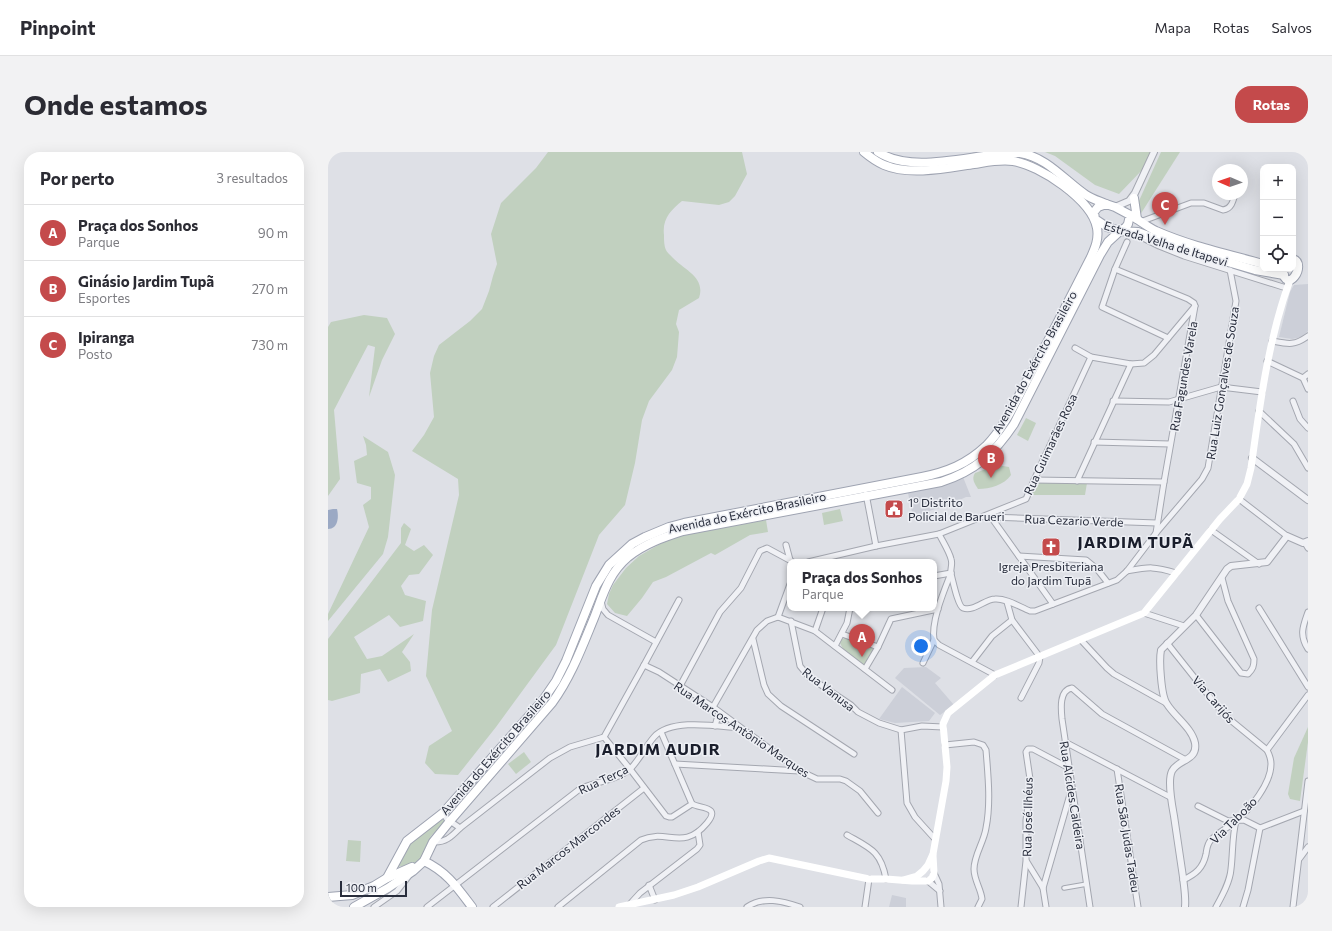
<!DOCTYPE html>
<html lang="pt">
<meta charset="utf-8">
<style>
body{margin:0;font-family:Commissioner,sans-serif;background:#f2f2f3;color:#2b2b33}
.controls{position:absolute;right:12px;top:12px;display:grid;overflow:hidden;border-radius:8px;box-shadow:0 4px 16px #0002}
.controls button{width:36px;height:36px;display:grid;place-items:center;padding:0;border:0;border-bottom:1px solid #e1e1e2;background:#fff;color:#2b2b33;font:20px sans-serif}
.compass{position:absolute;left:884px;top:12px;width:36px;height:36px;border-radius:50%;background:#fff;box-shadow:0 4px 16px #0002;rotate:272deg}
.scale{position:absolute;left:12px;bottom:10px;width:67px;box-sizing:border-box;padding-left:4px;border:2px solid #282d3c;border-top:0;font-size:11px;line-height:14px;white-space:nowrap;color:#282d3c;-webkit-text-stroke:3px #edeff4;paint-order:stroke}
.you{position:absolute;left:593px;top:494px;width:14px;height:14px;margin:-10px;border:3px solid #fff;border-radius:50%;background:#1a73e8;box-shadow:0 0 0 6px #1a73e833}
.badge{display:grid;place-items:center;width:26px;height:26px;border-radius:50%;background:#c44a4b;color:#fff;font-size:13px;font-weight:700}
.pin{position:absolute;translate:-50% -33px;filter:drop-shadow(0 1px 2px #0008)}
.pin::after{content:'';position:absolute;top:21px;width:14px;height:12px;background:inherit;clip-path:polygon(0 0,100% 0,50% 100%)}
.popup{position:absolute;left:459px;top:407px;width:150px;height:52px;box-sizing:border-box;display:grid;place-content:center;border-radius:8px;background:#fff;filter:drop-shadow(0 1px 3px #0005);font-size:13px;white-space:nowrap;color:#7c7c81}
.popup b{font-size:15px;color:#2b2b33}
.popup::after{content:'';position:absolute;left:50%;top:100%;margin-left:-8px;border:8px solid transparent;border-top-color:#fff}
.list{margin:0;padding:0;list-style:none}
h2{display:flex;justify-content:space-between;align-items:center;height:52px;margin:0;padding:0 16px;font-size:17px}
h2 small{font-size:13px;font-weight:400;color:#7c7c81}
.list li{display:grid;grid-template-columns:26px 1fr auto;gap:12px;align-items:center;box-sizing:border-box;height:56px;padding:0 16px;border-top:1px solid #e1e1e2}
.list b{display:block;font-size:15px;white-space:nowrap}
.list p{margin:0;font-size:13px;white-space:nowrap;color:#7c7c81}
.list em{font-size:13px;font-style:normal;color:#7c7c81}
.icon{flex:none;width:22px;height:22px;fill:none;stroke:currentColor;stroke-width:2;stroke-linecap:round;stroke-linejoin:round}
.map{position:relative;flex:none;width:980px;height:755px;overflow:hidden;border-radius:16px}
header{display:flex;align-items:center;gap:24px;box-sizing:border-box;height:56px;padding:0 20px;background:#fff;border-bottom:1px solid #e1e1e2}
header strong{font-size:19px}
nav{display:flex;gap:22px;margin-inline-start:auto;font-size:14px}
.intro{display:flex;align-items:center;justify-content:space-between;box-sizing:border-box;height:96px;padding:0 24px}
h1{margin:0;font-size:28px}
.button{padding:10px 18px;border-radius:16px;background:#c44a4b;color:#fff;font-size:14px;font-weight:700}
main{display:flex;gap:24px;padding:0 24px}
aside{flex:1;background:#fff;border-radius:16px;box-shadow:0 4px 16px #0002}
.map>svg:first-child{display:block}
</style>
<header>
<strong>Pinpoint</strong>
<nav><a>Mapa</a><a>Rotas</a><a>Salvos</a></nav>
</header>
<div class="intro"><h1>Onde estamos</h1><a class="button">Rotas</a></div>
<main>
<aside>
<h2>Por perto<small>3 resultados</small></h2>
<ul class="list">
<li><span class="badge">A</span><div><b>Praça dos Sonhos</b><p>Parque</p></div><em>90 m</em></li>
<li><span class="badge">B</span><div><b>Ginásio Jardim Tupã</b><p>Esportes</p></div><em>270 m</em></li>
<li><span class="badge">C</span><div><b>Ipiranga</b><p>Posto</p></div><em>730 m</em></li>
</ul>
</aside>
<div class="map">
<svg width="980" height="755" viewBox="0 0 980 755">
<rect width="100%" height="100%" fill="#dee0e6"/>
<g fill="#cccfd8">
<polygon points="980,132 980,179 974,185 964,187 951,185 962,140 966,133"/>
<polygon points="635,325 643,345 638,345 617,355 607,357 585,365 580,341 617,333"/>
<polygon points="598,515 613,526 607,531 626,553 612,563 567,526 576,516"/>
<polygon points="574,535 607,561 601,569 567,571 551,567"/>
<polygon points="564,743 578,746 578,755 561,755"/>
</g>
<g fill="#c1d0bf">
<path d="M220,0h194l5,22 -12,22 -6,6 -10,3 -37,-4c-11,9 -20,18 -18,34 0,4 0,11 2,15 1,2 4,5 6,7 12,13 34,20 27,41l-20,12 -3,14 3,8 -2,25 -5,13 -23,31 -7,19 -7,43 -10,42 -26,30 -43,110 -60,82 -38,48 -23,-1 -10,-11 4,-17 23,-15 -26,-55 6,-66 27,-115 -1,-16 -46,-28 12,-16 10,-18 -4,-44 4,-17 5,-11 31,-24 12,-12 7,-18 4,-15 4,-12 -6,-30 10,-31 35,-35z"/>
<polygon points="717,0 823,0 816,16 791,42 767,33 727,4"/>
<polygon points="833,0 852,0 812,63 810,51"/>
<polygon points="36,163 59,166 67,182 54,208 41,245 47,195 40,193 6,258 12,327 0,344 0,175 3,170"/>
<polygon points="698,266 708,271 700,289 689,283"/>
<polygon points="35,284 60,300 67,323 60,385 55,402 0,469 0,462 41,375 35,353 43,347 43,335 29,331 26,309 39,303 38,293"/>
<path d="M669,313l12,2 2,8c-7,10 -21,14 -33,14 -3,-5 -7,-10 -3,-16z"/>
<polygon points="710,329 759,331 757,343 704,343 704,341 707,331"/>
<polygon points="512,357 515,369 496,373 494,361"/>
<polygon points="438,368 440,380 422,383 387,403 383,401 338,425 325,430 314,446 299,464 287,461 279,452 281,442 285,433 298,416 311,404 332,392 347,385"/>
<polygon points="76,371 83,377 77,393 86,399 96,393 105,403 91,422 81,423 73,434 77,443 98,449 95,469 72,475 61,463 26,485 39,507 54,504 86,482 74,500 82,510 83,519 60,530 52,517 33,522 32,541 4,549 0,548 0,487 73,391 73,376"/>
<polygon points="517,486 545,496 546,498 537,513 535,513 515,497 512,491 514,487"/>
<polygon points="980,575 980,590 972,649 962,647 960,642 966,606"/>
<polygon points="196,600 203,610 188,622 180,612"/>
<polygon points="113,668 116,668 116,671 103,684 95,703 92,707 86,712 69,715 80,693"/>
<polygon points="20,688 33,689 32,710 18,709"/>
</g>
<path fill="#9ba9c4" d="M5,357h4c2,8 1,20 -9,20v-19z"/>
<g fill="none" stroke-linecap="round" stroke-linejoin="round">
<defs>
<polyline id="pedestrian" points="736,736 759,732"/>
<g id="minor">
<path d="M812,70l51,-19h13l19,7c8,-1 10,-8 12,-16"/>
<polyline points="807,82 831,94 856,104 955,135"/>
<polyline points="799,90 787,117 774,155 840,186"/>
<polyline points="787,117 860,147 866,151 867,154 836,330 828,381"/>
<path d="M944,189c16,3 22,5 36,-5"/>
<polyline points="747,196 763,205 803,212 816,211 826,203 867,154"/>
<polyline points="939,209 975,226 980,237"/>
<polyline points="975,226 980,222"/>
<polyline points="785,249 841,250 893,235 934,240"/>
<polyline points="965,249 972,267 980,276"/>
<polyline points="931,259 966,292 980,316"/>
<polyline points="766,290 842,292"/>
<polyline points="706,328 836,330"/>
<polyline points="749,329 803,212"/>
<polyline points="538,342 548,394"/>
<polyline points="911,347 959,384"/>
<polyline points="663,365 829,371"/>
<polyline points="663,365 725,452"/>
<polyline points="883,378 931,412"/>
<path d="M611,382c4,8 10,17 12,25 2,5 -1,10 0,15 2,7 7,32 12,34 11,4 22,-9 32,-9 11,-1 25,8 35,12h5l82,-31 10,-9 29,-38 46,-54 6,-11 28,-167 -6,-31"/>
<polyline points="977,391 980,396"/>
<polyline points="458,393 462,408"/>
<polyline points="691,404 758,408 769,417 780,431"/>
<polyline points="480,410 548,394 611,382 698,347 711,317 763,205"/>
<path d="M799,419c22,-4 27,-5 49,2"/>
<path d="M623,421c-7,18 -20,48 -17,67l5,5 56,30"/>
<polyline points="606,424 623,421"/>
<polyline points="273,449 275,457 280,463 328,490"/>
<polyline points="679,450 684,468 712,505 711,511 693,546"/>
<polyline points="931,456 980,535"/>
<path d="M980,460c-5,14 -9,23 0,37"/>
<polyline points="816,461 856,474"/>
<path d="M868,463l45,58 7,1c5,-5 6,-8 6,-15l-26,-58 -6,-23"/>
<polyline points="450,465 487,479 564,538"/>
<polyline points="450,465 462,432"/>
<polyline points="463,469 472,514 481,525 523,553 530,560 551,571 573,578"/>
<polyline points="487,479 495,456"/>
<polyline points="514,482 550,495"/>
<polyline points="425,487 436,533 440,542 453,554 526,602"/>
<polyline points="753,488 779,516 786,522 838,551"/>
<polyline points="839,491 893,559 900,566 939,598"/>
<polyline points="507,494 519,471 522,456"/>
<polyline points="644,510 664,484 684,468"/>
<polyline points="595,511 606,488"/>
<polyline points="316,513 331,520 385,555 472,619 489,627 512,627 518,629 532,639 550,661"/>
<polyline points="537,517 550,495 563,467 610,457"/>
<polyline points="352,534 392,460 413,436 432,399 439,396 465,410"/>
<polyline points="385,555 429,478 439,469 450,465"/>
<polyline points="387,574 391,560"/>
<polyline points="333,580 364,652"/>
<polyline points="276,585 302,617 338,664 341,665 344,665 364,652"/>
<polyline points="737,590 842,645"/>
<path d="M617,593l29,-3 9,3 3,5c2,25 5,53 0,78 -2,14 -12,27 -12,41 0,11 7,20 8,30l-4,8"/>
<polyline points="347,612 472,619"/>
<polyline points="789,617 810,755"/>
<polyline points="870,654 900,669 916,668 932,676"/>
<polyline points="115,661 119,667 132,676"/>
<path d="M519,683c23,13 34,16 39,44"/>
<polyline points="607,687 587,665 579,651 573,578 594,574 615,575"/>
<path d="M105,690c13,1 19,-6 27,-14l90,-70 20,-11 34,-10 40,-72 35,-65"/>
<polyline points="972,706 980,695"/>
<polyline points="699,710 715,736"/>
<polyline points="606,721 611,732 613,755"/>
<path d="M855,728c13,-6 20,-12 23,-26 1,-6 1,-10 5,-14 7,-8 17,-12 25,-19 14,-12 35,-37 35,-57 0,-5 -2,-10 -4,-14l41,-55"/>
<polyline points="600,729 612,739"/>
<polyline points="321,733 327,748"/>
<polyline points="302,754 301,753 312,741 369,697 372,693 370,680"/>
<polyline points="46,755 69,739 80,725"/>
<path d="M99,755l154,-119c15,-6 36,-8 49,-19 8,-7 16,-23 24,-32 17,-19 62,-11 86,-9"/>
<polyline points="165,755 316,636"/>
<path d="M230,755l83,-67c26,-12 42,12 66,-17 14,-17 -6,-14 -15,-19"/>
<path d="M419,755c16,-11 36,-6 53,0"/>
<polyline points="537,755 541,727"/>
<polyline points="693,755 698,709 698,668 702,640 702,627 698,600 700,597 705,597 741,616"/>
<polyline points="718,755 715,736 743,639"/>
<path d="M762,755l-28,-188c-1,-10 -3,-29 10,-31l30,26 84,46"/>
<path d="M888,755c6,-11 14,-25 15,-38 2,-16 1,-32 5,-48"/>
<polyline points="915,755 920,738 932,676 976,659"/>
<polyline points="965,755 980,629"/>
</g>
<g id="tertiary">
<polyline points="787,55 801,49 807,41 826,0"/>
<polyline points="924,306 980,348"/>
<path d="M857,755c1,-10 -1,-20 -2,-30 -3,-20 -6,-40 -9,-61 -2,-11 -4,-21 -4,-33 0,-4 0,-8 2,-12 6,-12 26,-10 23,-28 -3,-15 -20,-26 -28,-39 -6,-8 -8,-44 -6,-54l35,-35 31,-46 4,-3 36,-4 20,-26 16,7 5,-2"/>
</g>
<g id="primary">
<path d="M550,0c37,24 99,0 142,1 27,4 45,28 66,42 6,4 13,6 20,9"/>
<polyline points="806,46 809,67"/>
<path d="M802,63c9,5 16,11 26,16 34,15 71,23 107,33"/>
<path d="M954,117c4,28 26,-5 11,-10"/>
<path d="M96,709c23,11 33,26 48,46"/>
<polyline points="59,726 84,715"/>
<path d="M0,745l24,-2 22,-9 13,-8 20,-37 36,-28 100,-113 13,-19 10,-20 30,-75 13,-21 23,-21 13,-7 24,-10 15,-4 238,-46c25,-5 45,-13 64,-31 17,-17 28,-41 39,-62 23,-42 44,-84 66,-127 4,-9 8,-18 6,-29 -5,-28 -57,-63 -84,-67 -13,-2 -26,1 -39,3 -27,4 -64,12 -90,1 -7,-3 -14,-8 -20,-13"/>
<polyline points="0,753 1,755"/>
<path d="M26,755l34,-19 25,-17 11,-10 9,-19 17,-21 102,-118c19,-26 30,-56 42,-85 9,-23 14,-44 34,-61 16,-13 36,-20 55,-26l258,-49c34,-11 53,-28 73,-58l86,-169 8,-13 12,-11 6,-4 2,-3 2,-9 -15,-8 -9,-3 -8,3 -4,5 1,7 12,8 13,4 18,1 42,16 75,22 29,5"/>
</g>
</defs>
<use href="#pedestrian" stroke="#a4a7b0" stroke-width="5.5"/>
<use href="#minor" stroke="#a4a7b0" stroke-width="7"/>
<use href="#tertiary" stroke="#a4a7b0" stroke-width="8"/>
<use href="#primary" stroke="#9ea3b1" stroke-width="10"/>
<use href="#pedestrian" stroke="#f0f1f5" stroke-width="3.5"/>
<use href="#minor" stroke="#f0f1f5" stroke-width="5"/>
<use href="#tertiary" stroke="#f0f1f5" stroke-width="6"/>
<g stroke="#fff" stroke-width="7">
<path d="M575,728l14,-4 6,-5 5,-6 5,-11 13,-73 1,-14 -4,-43 5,-11 47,-38 149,-62 76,-94 19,-20 8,-15 4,-16c9,-64 17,-128 39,-188"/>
<polyline points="291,755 346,743 370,735 431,709 441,706 541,727 558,727 584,729 600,729 604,726 606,721 605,703"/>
</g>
<use href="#primary" stroke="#fff" stroke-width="8"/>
</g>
<defs>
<symbol id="civic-square" viewBox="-11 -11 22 22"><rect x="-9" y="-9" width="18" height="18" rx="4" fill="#c44a4b" stroke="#edeff4"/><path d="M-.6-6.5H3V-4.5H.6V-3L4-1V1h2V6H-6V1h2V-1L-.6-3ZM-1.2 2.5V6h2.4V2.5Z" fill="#fff"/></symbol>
<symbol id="church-square" viewBox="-11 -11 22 22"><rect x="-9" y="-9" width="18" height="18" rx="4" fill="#c44a4b" stroke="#edeff4"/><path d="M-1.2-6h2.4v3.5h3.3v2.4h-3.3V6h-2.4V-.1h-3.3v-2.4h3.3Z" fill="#fff"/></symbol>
</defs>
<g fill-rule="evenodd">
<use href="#civic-square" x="555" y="346" width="22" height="22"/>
<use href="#church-square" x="712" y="384" width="22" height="22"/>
</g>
<g text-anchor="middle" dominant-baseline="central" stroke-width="3" stroke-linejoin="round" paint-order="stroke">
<g font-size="12" fill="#282d3c" stroke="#edeff4">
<text transform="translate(838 91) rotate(17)">Estrada Velha de Itapevi</text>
<text transform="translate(706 210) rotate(-61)">Avenida do Exército Brasileiro</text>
<text transform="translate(855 224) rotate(-80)">Rua Fagundes Varela</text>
<text transform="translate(894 231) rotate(-81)">Rua Luiz Gonçalves de Souza</text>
<text transform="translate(722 292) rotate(-65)">Rua Guimarães Rosa</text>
<text transform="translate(419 360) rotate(-12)">Avenida do Exército Brasileiro</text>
<text transform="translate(746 368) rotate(2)">Rua Cezario Verde</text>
<text transform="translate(501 537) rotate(38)">Rua Vanusa</text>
<text transform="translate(886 547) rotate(49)">Via Carijós</text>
<text transform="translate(414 577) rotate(34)">Rua Marcos Antônio Marques</text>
<text transform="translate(167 600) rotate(-49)">Avenida do Exército Brasileiro</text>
<text transform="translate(275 627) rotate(-25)">Rua Terça</text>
<text transform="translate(745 643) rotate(81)">Rua Alcides Caldeira</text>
<text transform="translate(699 665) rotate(-89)">Rua José Ilhéus</text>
<text transform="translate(905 668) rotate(-45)">Via Taboão</text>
<text transform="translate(800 686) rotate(81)">Rua São Judas Tadeu</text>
<text transform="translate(240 695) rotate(-38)">Rua Marcos Marcondes</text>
</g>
<g font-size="12" fill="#282d3c" stroke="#edeff4" text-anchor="start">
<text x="580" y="350">1º Distrito<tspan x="580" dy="14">Policial de Barueri</tspan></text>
<text x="723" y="414" text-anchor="middle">Igreja Presbiteriana<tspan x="723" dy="14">do Jardim Tupã</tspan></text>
</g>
<g font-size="16" font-weight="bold" letter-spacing="1" fill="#1a1e2c" stroke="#edeff4">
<text x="808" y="389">JARDIM TUPÃ</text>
<text x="330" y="596">JARDIM AUDIR</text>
</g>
</g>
</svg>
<div class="controls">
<button>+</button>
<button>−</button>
<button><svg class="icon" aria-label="locate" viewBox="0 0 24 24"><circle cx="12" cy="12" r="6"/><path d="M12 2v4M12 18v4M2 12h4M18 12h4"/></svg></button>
</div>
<svg class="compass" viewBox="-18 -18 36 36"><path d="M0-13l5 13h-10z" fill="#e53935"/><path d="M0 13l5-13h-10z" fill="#7c7c81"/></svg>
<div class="scale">100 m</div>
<div class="you"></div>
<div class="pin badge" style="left:534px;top:505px">A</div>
<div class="popup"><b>Praça dos Sonhos</b>Parque</div>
<div class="pin badge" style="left:663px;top:326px">B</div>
<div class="pin badge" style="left:837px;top:73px">C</div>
</div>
</main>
